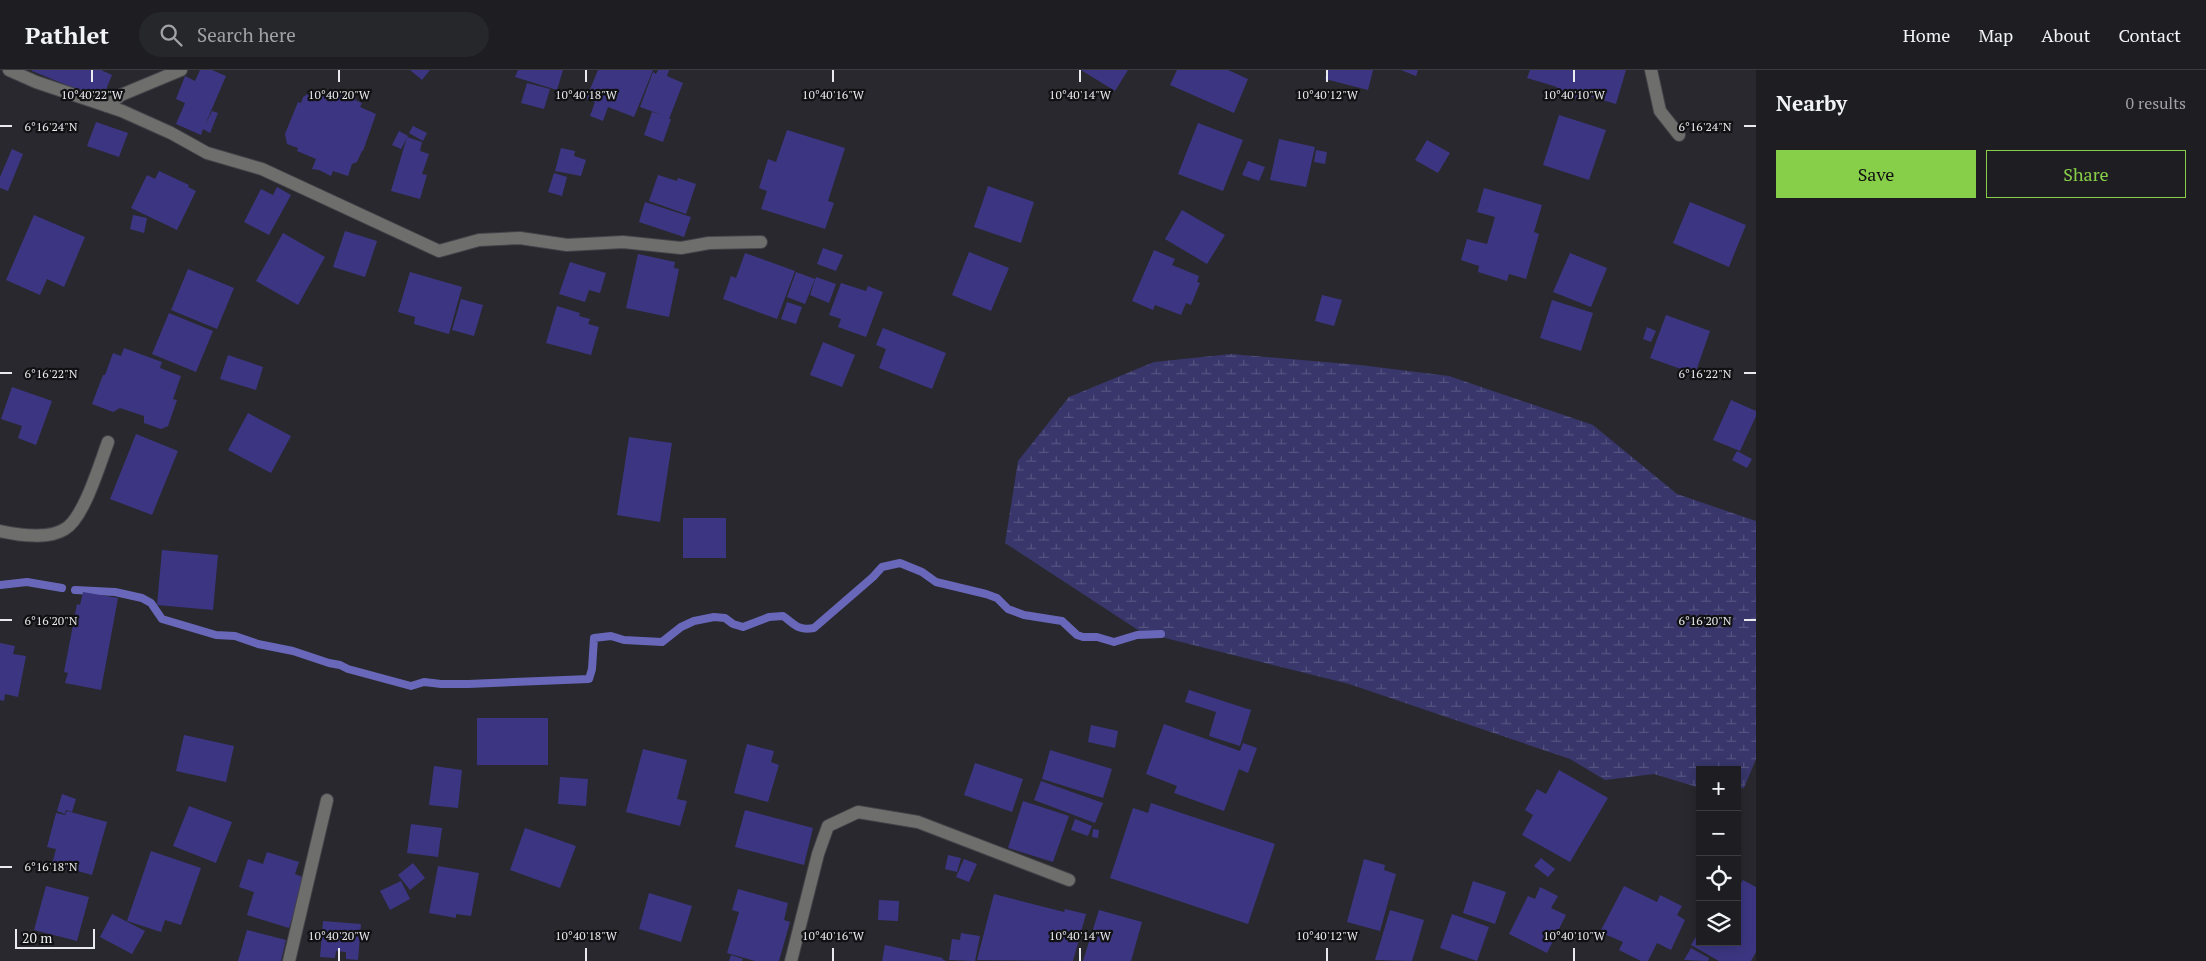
<!DOCTYPE html>
<meta charset="utf-8">
<style>
body{margin:0;font-family:"PT Serif",serif;background:#26272a;color:#f1f3f6}
.controls{position:absolute;right:15px;bottom:15px;display:grid;overflow:hidden;border-radius:0px;box-shadow:0 2px 12px #0003}
.controls button{width:45px;height:45px;display:grid;place-items:center;padding:0;border:0;border-bottom:1px solid #3c3c40;background:#1e1e22;color:#f1f3f6;font:25px sans-serif}
.scale{position:absolute;left:15px;bottom:12px;width:80px;box-sizing:border-box;padding-left:5px;border:2px solid #e9eaee;border-top:0;font-size:14px;line-height:18px;white-space:nowrap;color:#e9eaee;-webkit-text-stroke:4px #111114;paint-order:stroke}
.list{margin:0;padding:0;list-style:none}
h2{display:flex;justify-content:space-between;align-items:center;height:65px;margin:0;padding:0 20px;font-size:21px}
h2 small{font-size:16px;font-weight:400;color:#a1a2a5}
.actions{display:flex;gap:10px;padding:15px 20px}
.actions a{flex:1;padding:11px 0;border:1px solid #88cf49;border-radius:0px;text-align:center;font-size:18px;color:#88cf49}
.actions .main{background:#88cf49;color:#111}
.icon{flex:none;width:28px;height:28px;fill:none;stroke:currentColor;stroke-width:2;stroke-linecap:round;stroke-linejoin:round}
.map{position:relative;flex:none;width:1756px;height:891px;overflow:hidden}
header{display:flex;align-items:center;gap:30px;box-sizing:border-box;height:70px;padding:0 25px;background:#1e1e22;border-bottom:1px solid #3c3c40}
header strong{font-size:24px}
nav{display:flex;gap:28px;margin-inline-start:auto;font-size:18px}
.search{width:350px;height:45px;background:#26272a;display:flex;align-items:center;gap:12px;box-sizing:border-box;padding:0 18px;border-radius:28px;color:#a1a2a5;font-size:19px}
main{display:flex}
aside{flex:1;background:#1e1e22}
.map>svg:first-child{display:block}
</style>
<header>
<strong>Pathlet</strong>
<div class="search"><svg class="icon" aria-label="search" viewBox="0 0 24 24"><circle cx="10" cy="10" r="6"/><path d="M15 15l6 6"/></svg>Search here</div>
<nav><a>Home</a><a>Map</a><a>About</a><a>Contact</a></nav>
</header>
<main>
<div class="map">
<svg width="1756" height="891" viewBox="0 0 1756 891">
<defs>
<pattern id="wetland-marsh" width="20" height="14" patternUnits="userSpaceOnUse" patternTransform="scale(1.25)"><rect width="20" height="14" fill="#38366b"/><path d="M1 5h8M5 5V1M11 12h8M15 12V8" fill="none" stroke="#555380"/></pattern>
</defs>
<rect width="100%" height="100%" fill="#28282e"/>
<polygon fill="url(#wetland-marsh)" points="1231,284 1360,295 1449,306 1593,355 1677,424 1756,451 1756,689 1744,718 1737,719 1737,700 1700,700 1700,718 1654,704 1605,710 1570,689 1349,614 1141,562 1005,473 1018,391 1069,327 1154,292"/>
<g fill="none" stroke-linecap="round" stroke-linejoin="round">
<g stroke="#6967b9" stroke-width="8">
<polyline points="0,515 27,512 62,518"/>
<path d="M75,520l40,2 27,6 9,5 11,16 54,16 19,1 23,8 35,7 36,12 11,2 8,4 63,17 13,-4 17,2h27l121,-5 3,-10 2,-31 17,-2 13,4 38,2 19,-15 13,-6 20,-4 11,1 8,6 10,3 26,-10 14,-1c12,8 14,15 31,12l59,-51 9,-10 18,-4 22,9 14,10 50,12 11,4 11,11 16,6 38,6 15,14 6,2h14l17,5 23,-7 24,-1"/>
</g>
</g>
<g fill="#3c3682">
<polygon points="32,0 101,0 112,5 103,27 92,22 91,25 32,1"/>
<polygon points="200,0 212,0 226,6 205,55 212,41 218,43 210,63 203,59 201,65 176,54 185,33 176,29 185,6 195,11"/>
<polygon points="410,0 430,0 422,10"/>
<polygon points="518,0 563,0 557,20 515,7"/>
<polygon points="598,0 653,0 634,47 608,37 603,51 590,46 595,32 586,29"/>
<polygon points="658,0 669,0 667,6 683,13 669,49 671,49 663,72 644,65 652,42 662,45 640,37 653,2 656,4"/>
<polygon points="1081,0 1128,0 1115,21"/>
<polygon points="1177,0 1228,0 1248,9 1234,43 1170,15"/>
<polygon points="1327,0 1373,0 1368,20 1325,9"/>
<polygon points="1401,0 1418,0 1416,6"/>
<polygon points="1530,0 1626,0 1616,34 1585,25 1584,31 1555,23 1557,17 1527,8"/>
<polygon points="527,13 550,19 544,39 521,33"/>
<polygon points="315,20 334,28 337,21 356,28 355,30 362,33 360,37 376,44 363,81 362,81 357,92 352,94 348,106 333,101 331,106 319,100 312,99 316,89 297,81 298,78 287,74 285,64 298,32 301,33 303,27"/>
<polygon points="1559,45 1606,60 1589,110 1543,95"/>
<polygon points="96,52 128,63 119,87 87,76"/>
<polygon points="1198,53 1243,70 1223,121 1178,104"/>
<polygon points="413,56 427,63 423,71 409,63"/>
<polygon points="787,60 845,78 828,131 834,133 825,159 761,139 767,121 759,118 768,89 776,92"/>
<polygon points="399,61 408,66 401,79 392,75"/>
<polygon points="407,67 422,72 420,81 429,84 422,104 427,105 420,129 391,121"/>
<polygon points="1279,69 1315,77 1306,117 1270,110"/>
<polygon points="1427,70 1450,83 1438,103 1415,90"/>
<polygon points="561,78 575,81 574,86 586,90 581,106 555,101"/>
<polygon points="12,79 23,84 8,121 0,118 0,107"/>
<polygon points="1316,80 1327,82 1325,94 1314,92"/>
<polygon points="1248,91 1265,97 1259,111 1242,105"/>
<polygon points="159,101 189,115 188,117 196,121 177,160 131,138 147,105 155,109"/>
<polygon points="554,103 567,107 562,126 548,122"/>
<polygon points="658,105 677,111 678,108 696,114 686,144 649,131"/>
<polygon points="988,116 1034,132 1021,173 974,157"/>
<polygon points="277,117 291,125 269,165 244,152 261,119 273,125"/>
<polygon points="1484,118 1542,135 1534,162 1539,164 1526,209 1509,204 1507,211 1478,202 1479,196 1461,190 1467,169 1487,174 1495,147 1477,142"/>
<polygon points="645,132 691,147 684,167 639,152"/>
<polygon points="1690,132 1746,155 1729,197 1673,173"/>
<polygon points="1182,140 1225,165 1207,194 1165,169"/>
<polygon points="34,145 85,167 64,217 47,209 40,225 6,210"/>
<polygon points="133,145 147,148 144,163 130,159"/>
<polygon points="345,161 377,171 365,207 333,197"/>
<polygon points="283,163 325,187 298,235 256,211"/>
<polygon points="823,178 843,185 836,201 817,194"/>
<polygon points="1154,180 1175,189 1172,195 1199,206 1197,212 1200,213 1191,235 1186,233 1181,245 1155,235 1153,240 1132,231"/>
<polygon points="969,182 1009,198 991,241 952,225"/>
<polygon points="745,183 795,201 777,249 723,229 731,206 736,208"/>
<polygon points="1570,183 1607,198 1591,237 1553,222"/>
<polygon points="638,184 675,192 674,198 679,199 669,247 626,238"/>
<polygon points="570,192 606,203 600,223 589,220 585,232 559,224"/>
<polygon points="188,199 234,218 217,259 171,240"/>
<polygon points="410,202 462,217 449,264 414,254 415,247 398,242"/>
<polygon points="796,202 815,209 805,234 787,227"/>
<polygon points="816,207 836,214 829,233 810,225"/>
<polygon points="841,213 866,221 868,216 883,222 866,267 838,257 841,249 829,245"/>
<polygon points="1322,225 1342,230 1334,256 1315,251"/>
<polygon points="461,229 483,235 474,266 452,260"/>
<polygon points="1552,230 1593,243 1581,281 1540,268"/>
<polygon points="787,232 802,237 796,254 781,249"/>
<polygon points="557,236 580,243 579,246 590,249 588,254 599,257 591,285 546,273"/>
<polygon points="169,243 213,261 196,302 152,284"/>
<polygon points="1666,245 1710,261 1695,304 1650,288"/>
<polygon points="1647,257 1656,261 1651,272 1643,269"/>
<polygon points="883,258 946,283 932,319 879,298 886,279 876,275"/>
<polygon points="823,272 855,285 842,317 810,305"/>
<polygon points="124,278 162,292 160,298 181,306 173,329 177,330 168,356 161,359 144,353 144,346 120,338 113,342 92,334 103,305 105,305 113,283 121,286"/>
<polygon points="228,285 263,297 256,320 220,309"/>
<polygon points="12,317 52,331 36,375 18,368 22,356 1,349"/>
<polygon points="1731,330 1756,341 1756,346 1740,381 1713,370"/>
<polygon points="248,343 291,366 271,403 228,380"/>
<polygon points="136,364 178,381 152,445 110,429"/>
<polygon points="629,367 672,373 660,452 617,445"/>
<polygon points="1737,381 1752,389 1747,398 1732,390"/>
<rect x="683" y="448" width="43" height="40"/>
<polygon points="162,480 218,485 213,540 157,535"/>
<polygon points="83,522 118,528 101,620 65,613 68,603 64,602 77,534 80,535"/>
<polygon points="0,573 15,576 13,584 26,586 18,627 5,624 4,631 0,630"/>
<polygon points="1189,620 1251,640 1240,676 1209,666 1216,642 1185,632"/>
<rect x="477" y="648" width="71" height="47"/>
<polygon points="1164,654 1240,681 1243,673 1257,678 1248,703 1239,699 1224,741 1174,723 1177,716 1146,704"/>
<polygon points="1091,655 1118,661 1115,678 1088,672"/>
<polygon points="184,665 234,676 226,712 176,701"/>
<polygon points="747,674 774,681 771,692 779,695 768,732 734,723"/>
<polygon points="643,679 687,690 677,729 687,731 680,756 626,742"/>
<polygon points="1050,680 1112,699 1103,728 1042,709"/>
<polygon points="975,693 1023,709 1012,742 964,725"/>
<polygon points="434,696 462,700 458,738 429,735"/>
<polygon points="1559,700 1608,728 1570,792 1522,765 1533,745 1525,740 1537,719 1546,724"/>
<polygon points="560,707 588,709 586,736 558,734"/>
<polygon points="1041,711 1103,733 1095,753 1034,730"/>
<polygon points="62,724 76,729 72,742 66,740 65,744 57,741"/>
<polygon points="1023,731 1069,746 1053,792 1008,778"/>
<polygon points="1151,733 1275,774 1248,854 1110,808 1133,738 1148,743"/>
<polygon points="189,736 232,752 216,793 173,776"/>
<polygon points="745,740 813,758 804,795 735,777"/>
<polygon points="67,741 107,752 92,805 52,794 56,779 47,777 56,743 65,745"/>
<polygon points="1075,749 1092,756 1088,766 1071,760"/>
<polygon points="411,754 442,758 438,787 407,783"/>
<polygon points="525,758 576,776 560,818 510,800"/>
<polygon points="1093,759 1099,760 1098,768 1092,767"/>
<polygon points="151,781 201,798 181,855 165,850 161,862 127,851"/>
<polygon points="267,782 299,792 295,804 305,808 289,858 247,845 254,822 239,817 248,789 263,794"/>
<polygon points="948,785 961,788 957,802 945,799"/>
<polygon points="1541,788 1555,799 1548,807 1534,796"/>
<polygon points="964,789 977,794 969,812 956,807"/>
<polygon points="1364,789 1385,795 1384,800 1396,804 1380,861 1347,852"/>
<polygon points="413,793 425,808 410,820 398,805"/>
<polygon points="438,796 479,803 471,846 456,844 456,848 429,843"/>
<polygon points="1743,810 1756,817 1756,882 1751,891 1719,891 1691,875 1700,860 1700,872 1737,872 1737,819"/>
<polygon points="401,811 410,829 390,840 380,821"/>
<polygon points="1473,811 1506,822 1495,854 1463,843"/>
<polygon points="46,816 89,827 77,871 34,860"/>
<polygon points="1624,816 1657,832 1660,825 1682,836 1677,845 1685,850 1671,880 1657,873 1648,891 1641,891 1619,880 1623,872 1600,862"/>
<polygon points="1540,817 1558,826 1551,838 1566,845 1547,883 1509,864 1528,826 1535,829"/>
<polygon points="738,819 788,833 784,850 790,852 779,891 755,891 727,883 739,842 732,840"/>
<polygon points="649,823 692,836 681,872 639,859"/>
<polygon points="994,824 1064,842 1065,839 1086,844 1073,891 977,890"/>
<polygon points="879,830 899,831 898,851 878,850"/>
<polygon points="1099,840 1142,852 1131,891 1083,891"/>
<polygon points="1390,840 1424,850 1412,891 1375,890"/>
<polygon points="112,844 145,861 132,884 100,867"/>
<polygon points="1452,844 1489,857 1477,891 1440,878"/>
<polygon points="323,851 361,854 358,890 346,889 346,882 336,881 335,888 320,887"/>
<polygon points="247,860 286,870 281,891 238,891"/>
<polygon points="961,863 980,866 975,891 949,890 952,869 960,870"/>
<polygon points="885,875 943,888 942,889 946,891 882,891"/>
<polygon points="1691,878 1709,888 1708,891 1684,890"/>
<polygon points="731,885 743,889 742,891 729,891"/>
</g>
<g fill="none" stroke-linecap="round" stroke-linejoin="round">
<defs>
<g id="minor">
<polyline points="9,0 36,12 122,41 171,63 207,83 262,99 439,181 479,170 520,168 567,175 623,172 681,178 709,173 761,172"/>
<polyline points="1651,0 1660,41 1679,65"/>
<polyline points="107,36 121,25 181,0"/>
<path d="M0,461c19,4 48,9 65,-2 19,-11 35,-66 43,-87"/>
<polyline points="289,891 327,730"/>
<polyline points="791,891 818,784 828,756 858,742 918,752 1069,810"/>
</g>
</defs>
<use href="#minor" stroke="#434349" stroke-width="14"/>
<use href="#minor" stroke="#6e6f6c" stroke-width="12"/>
</g>
<path fill="none" stroke="#e9eaee" stroke-width="2" d="M92,0v12M339,0v12M586,0v12M833,0v12M1080,0v12M1327,0v12M1574,0v12M0,56h12M1744,56h12M0,303h12M1744,303h12M0,550h12M1744,550h12M0,797h12M339,878v13M586,878v13M833,878v13M1080,878v13M1327,878v13M1574,878v13"/>
<g font-size="12" text-anchor="middle" fill="#e9eaee" stroke="#111114" stroke-width="4.5" stroke-linejoin="round" paint-order="stroke">
<text x="92" y="29">10°40'22"W</text>
<text x="339" y="29">10°40'20"W</text>
<text x="586" y="29">10°40'18"W</text>
<text x="833" y="29">10°40'16"W</text>
<text x="1080" y="29">10°40'14"W</text>
<text x="1327" y="29">10°40'12"W</text>
<text x="1574" y="29">10°40'10"W</text>
<text x="51" y="61">6°16'24"N</text>
<text x="1705" y="61">6°16'24"N</text>
<text x="51" y="308">6°16'22"N</text>
<text x="1705" y="308">6°16'22"N</text>
<text x="51" y="555">6°16'20"N</text>
<text x="1705" y="555">6°16'20"N</text>
<text x="51" y="801">6°16'18"N</text>
<text x="339" y="870">10°40'20"W</text>
<text x="586" y="870">10°40'18"W</text>
<text x="833" y="870">10°40'16"W</text>
<text x="1080" y="870">10°40'14"W</text>
<text x="1327" y="870">10°40'12"W</text>
<text x="1574" y="870">10°40'10"W</text>
</g>
</svg>
<div class="controls">
<button>+</button>
<button>−</button>
<button><svg class="icon" aria-label="locate" viewBox="0 0 24 24"><circle cx="12" cy="12" r="6"/><path d="M12 2v4M12 18v4M2 12h4M18 12h4"/></svg></button>
<button><svg class="icon" aria-label="layers" viewBox="0 0 24 24"><path d="M12 4l9 5-9 5-9-5zM3 14l9 5 9-5"/></svg></button>
</div>
<div class="scale">20 m</div>
</div>
<aside>
<h2>Nearby<small>0 results</small></h2>
<ul class="list">
</ul>
<div class="actions"><a class="main">Save</a><a>Share</a></div>
</aside>
</main>
